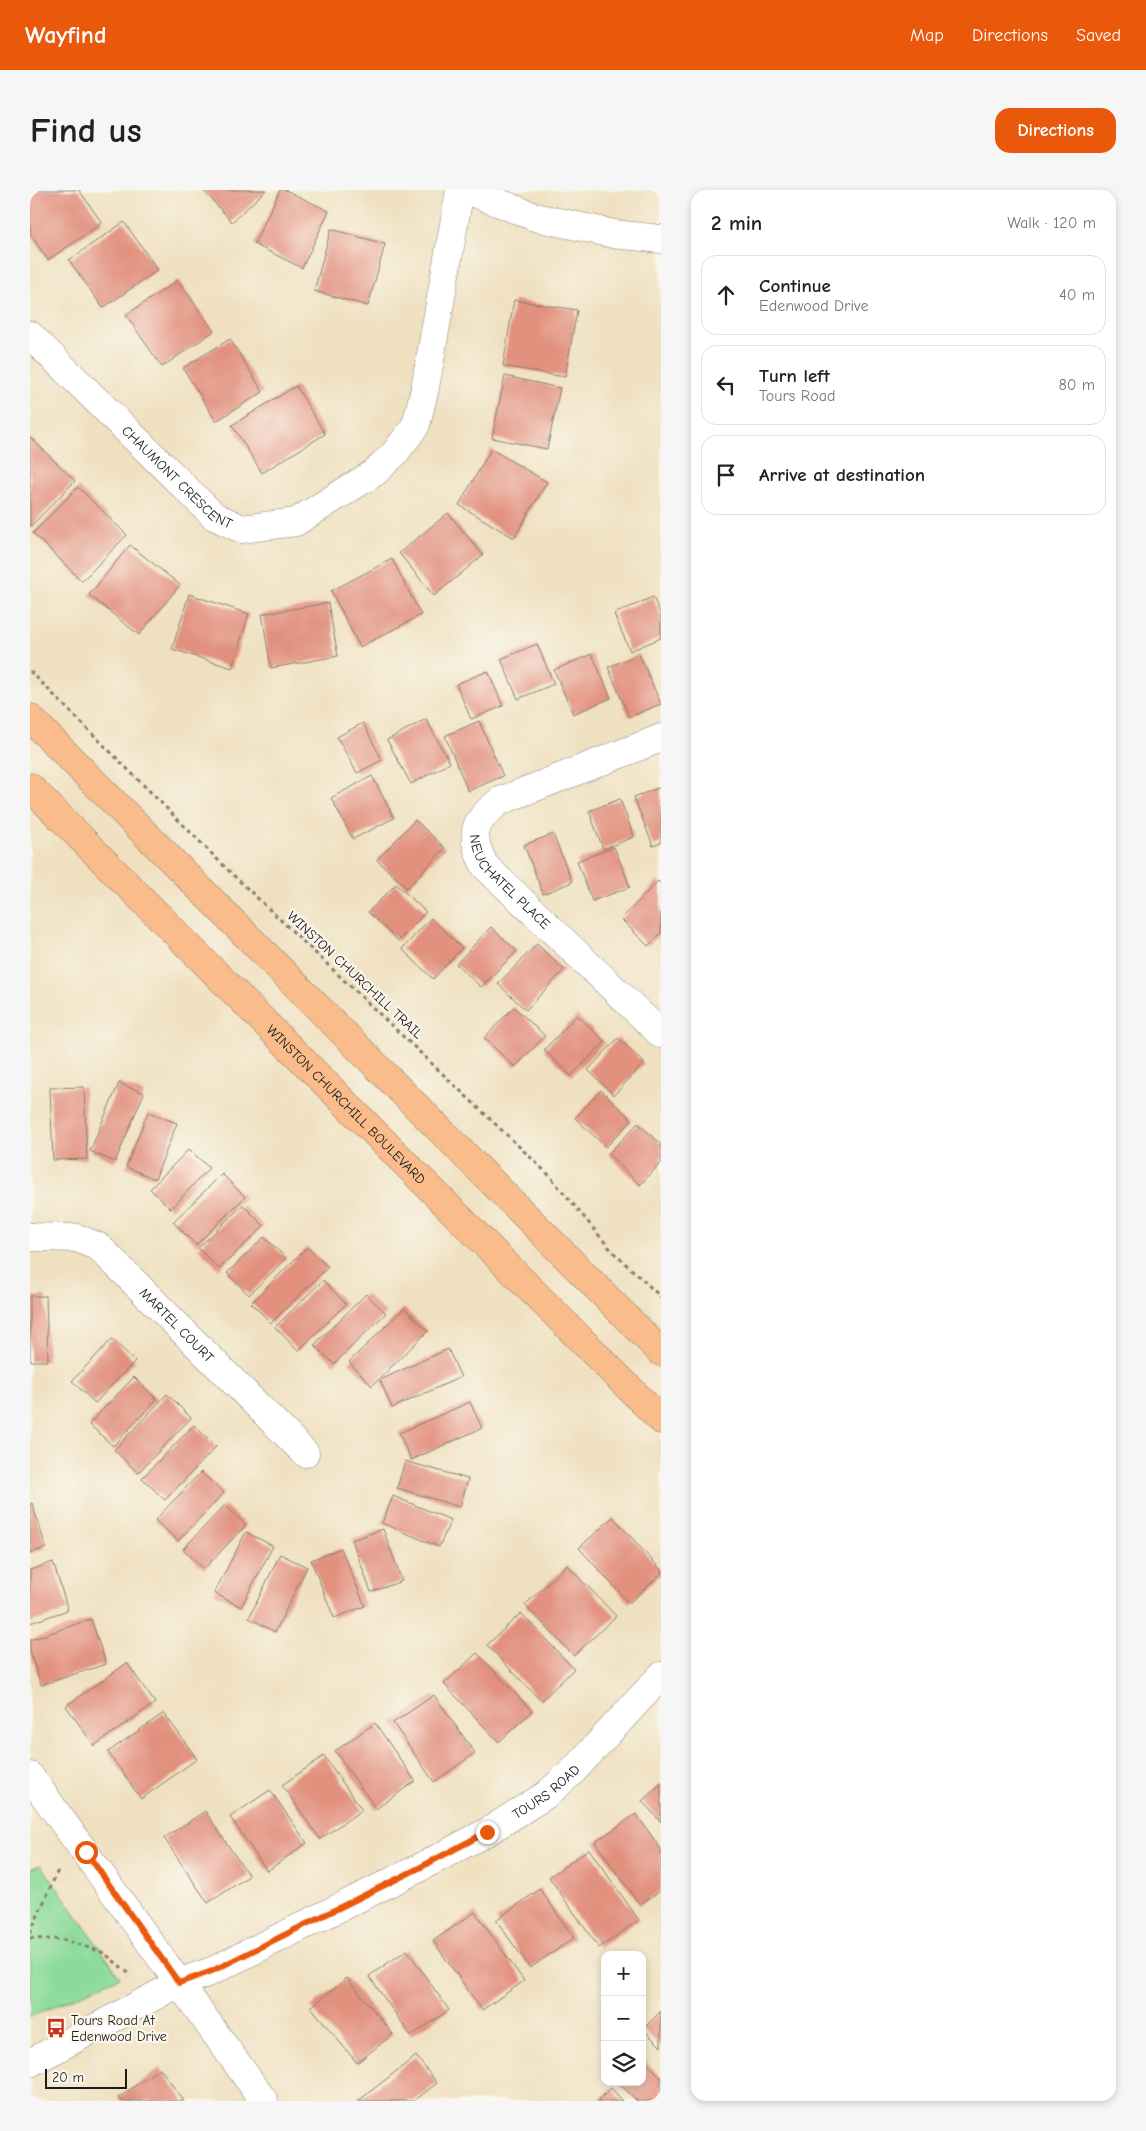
<!DOCTYPE html>
<meta charset="utf-8">
<style>
body{margin:0;font-family:"Comic Neue",sans-serif;background:#f6f6f6;color:#222}
.controls{position:absolute;right:15px;bottom:15px;display:grid;overflow:hidden;border-radius:10px;box-shadow:0 2px 8px #0003}
.controls button{width:45px;height:45px;display:grid;place-items:center;padding:0;border:0;border-bottom:1px solid #e0e0e0;background:#fff;color:#222;font:25px sans-serif}
.scale{position:absolute;left:15px;bottom:12px;width:82px;box-sizing:border-box;padding-left:5px;border:2px solid #1c1c1c;border-top:0;font-size:14px;line-height:18px;white-space:nowrap;color:#1c1c1c;-webkit-text-stroke:4px #fbf7ec;paint-order:stroke}
.stop{position:absolute;width:15px;height:15px;margin:-11px;border:4px solid #ea580c;border-radius:50%;background:#fff}
.stop.end{background:#ea580c;border-color:#fff;box-shadow:0 1px 5px #0008}
.list{margin:0;padding:0;list-style:none}
h2{display:flex;justify-content:space-between;align-items:center;height:65px;margin:0;padding:0 20px;font-size:21px}
h2 small{font-size:16px;font-weight:400;color:#767676}
.list li{display:grid;grid-template-columns:32px 1fr auto;gap:15px;align-items:center;box-sizing:border-box;height:80px;margin:0 10px 10px;padding:0 10px;border:1px solid #e0e0e0;border-radius:15px}
.list b{display:block;font-size:19px;white-space:nowrap}
.list p{margin:0;font-size:16px;white-space:nowrap;color:#767676}
.list em{font-size:16px;font-style:normal;color:#767676}
.icon{flex:none;width:28px;height:28px;fill:none;stroke:currentColor;stroke-width:2;stroke-linecap:round;stroke-linejoin:round}
.map{position:relative;flex:none;width:631px;height:1911px;overflow:hidden;border-radius:15px}
header{display:flex;align-items:center;gap:30px;box-sizing:border-box;height:70px;padding:0 25px;background:#ea580c;color:#fff}
header strong{font-size:24px}
nav{display:flex;gap:28px;margin-inline-start:auto;font-size:18px}
.intro{display:flex;align-items:center;justify-content:space-between;box-sizing:border-box;height:120px;padding:0 30px}
h1{margin:0;font-size:35px}
.button{padding:12px 22px;border-radius:15px;background:#ea580c;color:#fff;font-size:18px;font-weight:700}
main{display:flex;gap:30px;padding:0 30px}
aside{flex:1;background:#fff;border-radius:15px;box-shadow:0 2px 8px #0003}
.map>svg:first-child{display:block}
</style>
<header>
<strong>Wayfind</strong>
<nav><a>Map</a><a>Directions</a><a>Saved</a></nav>
</header>
<div class="intro"><h1>Find us</h1><a class="button">Directions</a></div>
<main>
<div class="map">
<svg width="631" height="1911" viewBox="0 0 631 1911">
<rect width="100%" height="100%" fill="#fbf7ec"/>
<filter id="ink" filterUnits="userSpaceOnUse"><feTurbulence type="fractalNoise" baseFrequency=".02" numOctaves="2"/><feDisplacementMap in="SourceGraphic" scale="10" xChannelSelector="R" yChannelSelector="G"/><feConvolveMatrix kernelMatrix="1 2 1 2 8 2 1 2 1" color-interpolation-filters="sRGB"/></filter>
<filter id="wash" filterUnits="userSpaceOnUse"><feTurbulence type="fractalNoise" baseFrequency=".0096" numOctaves="4" result="noise"/><feDisplacementMap in="SourceGraphic" scale="20" xChannelSelector="R" yChannelSelector="G"/><feGaussianBlur stdDeviation="1.12" result="paint"/><feColorMatrix in="noise" values="0 0 0 0 0 0 0 0 0 0 0 0 0 0 0 0 0 1.4 0 .05"/><feComposite in="paint" operator="in"/></filter>
<g filter="url(#wash)">
<rect width="100%" height="100%" fill="#efe0c0"/>
<polygon fill="#8cdb9a" stroke="#547c5b" points="11,1675 90,1787 0,1827 0,1679"/>
<g id="blocks">
<g fill="#e2917f">
<polygon points="8,0 49,0 72,33 18,70 0,44 0,6"/>
<polygon points="173,0 236,0 202,32"/>
<polygon points="250,0 255,0 299,21 272,78 224,54"/>
<polygon points="94,32 128,80 73,118 39,70"/>
<polygon points="301,39 355,54 338,116 284,101"/>
<polygon points="148,90 184,141 132,177 96,125"/>
<polygon points="484,110 547,120 535,187 473,176"/>
<polygon points="200,149 233,202 186,231 153,178"/>
<polygon points="475,186 530,198 517,259 462,248"/>
<polygon points="266,196 295,244 232,283 202,235"/>
<polygon points="0,247 45,291 0,337"/>
<polygon points="461,259 517,292 484,348 429,315"/>
<polygon points="48,297 97,345 52,391 3,343"/>
<polygon points="418,323 453,365 404,406 369,363"/>
<polygon points="100,355 150,395 109,445 59,405"/>
<polygon points="362,369 391,425 330,457 301,401"/>
<polygon points="159,404 219,424 202,478 142,459"/>
<polygon points="623,407 631,426 631,448 600,461 584,424"/>
<polygon points="298,413 308,466 241,478 232,424"/>
<polygon points="507,454 524,494 488,509 471,469"/>
<polygon points="562,464 581,508 543,524 524,480"/>
<polygon points="609,464 631,514 599,527 578,477"/>
<polygon points="458,481 473,516 441,529 426,494"/>
<polygon points="396,529 420,573 381,594 357,550"/>
<polygon points="449,531 473,586 438,601 415,546"/>
<polygon points="333,533 352,570 327,583 307,547"/>
<polygon points="342,586 364,628 323,649 301,608"/>
<polygon points="631,597 631,653 623,656 604,607"/>
<polygon points="590,609 604,647 573,659 559,621"/>
<polygon points="385,630 415,658 377,698 347,670"/>
<polygon points="523,644 542,692 513,704 494,655"/>
<polygon points="584,657 600,697 562,711 547,671"/>
<polygon points="628,691 631,694 631,743 618,756 591,729"/>
<polygon points="366,694 396,722 368,751 338,722"/>
<polygon points="401,728 432,758 403,789 372,759"/>
<polygon points="461,737 487,761 451,797 426,774"/>
<polygon points="507,754 534,780 496,820 468,794"/>
<polygon points="484,817 515,846 485,877 454,848"/>
<polygon points="547,825 575,852 541,886 514,860"/>
<polygon points="588,848 614,873 584,905 558,880"/>
<polygon points="89,893 114,903 85,972 60,961"/>
<polygon points="54,897 57,969 23,970 20,898"/>
<polygon points="571,900 602,930 576,957 545,928"/>
<polygon points="118,922 147,933 125,989 96,977"/>
<polygon points="608,933 631,954 631,973 610,995 578,964"/>
<polygon points="159,959 179,978 141,1019 120,999"/>
<polygon points="192,984 215,1007 166,1055 143,1032"/>
<polygon points="213,1015 234,1036 189,1079 168,1058"/>
<polygon points="234,1047 256,1068 219,1105 197,1083"/>
<polygon points="277,1057 298,1077 241,1133 221,1113"/>
<polygon points="293,1090 316,1114 268,1161 245,1137"/>
<polygon points="336,1104 356,1123 304,1174 284,1155"/>
<polygon points="0,1106 16,1106 18,1171 0,1171"/>
<polygon points="374,1118 398,1141 342,1196 319,1172"/>
<polygon points="82,1149 105,1171 65,1213 42,1191"/>
<polygon points="418,1159 431,1187 362,1218 350,1190"/>
<polygon points="104,1187 127,1209 83,1256 59,1234"/>
<polygon points="137,1204 161,1228 108,1283 84,1260"/>
<polygon points="440,1212 452,1238 381,1270 369,1243"/>
<polygon points="164,1235 186,1257 135,1310 112,1288"/>
<polygon points="375,1271 438,1289 430,1317 367,1298"/>
<polygon points="171,1282 194,1303 148,1351 125,1330"/>
<polygon points="363,1306 421,1330 409,1357 352,1333"/>
<polygon points="2,1313 16,1358 0,1363 0,1314"/>
<polygon points="195,1315 216,1335 174,1379 153,1359"/>
<polygon points="583,1327 631,1380 631,1384 599,1413 549,1358"/>
<polygon points="353,1339 372,1391 341,1402 322,1350"/>
<polygon points="216,1342 243,1356 211,1417 184,1403"/>
<polygon points="311,1358 335,1416 304,1428 281,1370"/>
<polygon points="250,1364 277,1377 245,1442 219,1428"/>
<polygon points="23,1372 38,1420 0,1433 0,1380"/>
<polygon points="537,1375 586,1426 544,1466 495,1415"/>
<polygon points="491,1423 544,1479 511,1511 457,1455"/>
<polygon points="61,1429 76,1474 11,1495 0,1462 0,1450"/>
<polygon points="447,1463 502,1521 469,1552 414,1494"/>
<polygon points="97,1473 125,1513 64,1556 36,1516"/>
<polygon points="404,1505 445,1563 404,1592 363,1533"/>
<polygon points="134,1523 167,1569 111,1609 78,1562"/>
<polygon points="345,1533 385,1591 346,1619 305,1561"/>
<polygon points="294,1566 332,1620 290,1649 252,1595"/>
<polygon points="631,1593 631,1632 612,1611"/>
<polygon points="240,1600 277,1653 237,1681 200,1627"/>
<polygon points="175,1621 219,1686 178,1713 134,1648"/>
<polygon points="606,1624 631,1659 631,1700 610,1715 565,1652"/>
<polygon points="559,1659 609,1730 569,1758 519,1687"/>
<polygon points="510,1699 544,1748 500,1778 466,1730"/>
<polygon points="445,1722 494,1791 452,1820 403,1751"/>
<polygon points="377,1760 419,1820 381,1846 339,1786"/>
<polygon points="317,1788 363,1844 327,1873 281,1817"/>
<polygon points="631,1821 631,1857 613,1839"/>
<polygon points="386,1866 407,1893 384,1911 328,1911"/>
<polygon points="612,1868 631,1887 631,1911 607,1911 588,1892 612,1892"/>
<polygon points="130,1878 154,1911 91,1911 88,1908"/>
<polygon points="581,1898 593,1911 568,1911"/>
</g>
</g>
</g>
<g filter="url(#ink)">
<use href="#blocks" fill-opacity="0" stroke="#867e6e" stroke-width="1"/>
<g fill="none" stroke-linecap="round" stroke-linejoin="round">
<defs>
<g id="minor">
<polyline points="437,0 505,27 584,44 631,49"/>
<path id="s1" d="M0,145l184,181 28,13 54,-7 78,-49 21,-20 21,-28 9,-37 35,-198"/>
<path id="s2" d="M631,548l-161,63c-28,21 -31,35 -15,65l176,168"/>
<path id="s3" d="M0,1047l47,1 22,9 206,206"/>
<polyline points="0,1586 234,1911"/>
<path id="s4" d="M0,1873l149,-80 33,-12 207,-103 68,-36 59,-37 27,-24 88,-95"/>
</g>
<g id="major">
<polyline points="0,528 631,1162"/>
<path id="s5" d="M0,597l631,633"/>
</g>
</defs>
<use href="#minor" stroke="#867e6e" stroke-width="29"/>
<use href="#major" stroke="#867e6e" stroke-width="29"/>
<g stroke="#867e6e" stroke-width="3" stroke-dasharray="4 4" stroke-linecap="butt">
<polyline points="0,481 199,681 518,984 583,1062 631,1107"/>
<polyline points="0,1743 29,1678"/>
<polyline points="0,1748 35,1750 74,1763 101,1785"/>
</g>
<use href="#minor" stroke="#fff" stroke-width="28"/>
<use href="#major" stroke="#f9bc8a" stroke-width="28"/>
</g>
</g>
<g fill="none" stroke-linecap="round" stroke-linejoin="round" filter="url(#ink)">
<polyline stroke="#ea580c" stroke-width="6" points="56,1662 149,1793 182,1781 389,1678 457,1642"/>
</g>
<defs>
<symbol id="bus-bare" viewBox="-9 -9 18 18"><path d="M-5-6H5V4H4V6H2V4H-2V6H-4V4H-5ZM-3.5-4V0h7V-4ZM-3.5 1.2v1.5H-2V1.2ZM2 1.2v1.5H3.5V1.2Z" fill="#c8321e" stroke="#fbf7ec" stroke-width="2.5" paint-order="stroke"/></symbol>
</defs>
<g fill-rule="evenodd">
<use href="#bus-bare" x="12" y="1824" width="28" height="28"/>
</g>
<g text-anchor="middle" dominant-baseline="central" stroke-width="4.5" stroke-linejoin="round" paint-order="stroke">
<g font-size="14" fill="#1c1c1c" stroke="#fbf7ec">
<text stroke="none"><textPath href="#s1" startOffset="205">CHAUMONT CRESCENT</textPath></text>
<text stroke="none"><textPath href="#s2" startOffset="276">NEUCHATEL PLACE</textPath></text>
<text transform="translate(325 785) rotate(43)">WINSTON CHURCHILL TRAIL</text>
<text stroke="none"><textPath href="#s5" startOffset="448">WINSTON CHURCHILL BOULEVARD</textPath></text>
<text stroke="none"><textPath href="#s3" startOffset="181">MARTEL COURT</textPath></text>
<text stroke="none"><textPath href="#s4" startOffset="584">TOURS ROAD</textPath></text>
</g>
<g font-size="14" fill="#1c1c1c" stroke="#fbf7ec" text-anchor="start">
<text x="41" y="1830">Tours Road At<tspan x="41" dy="16">Edenwood Drive</tspan></text>
</g>
</g>
</svg>
<div class="controls">
<button>+</button>
<button>−</button>
<button><svg class="icon" aria-label="layers" viewBox="0 0 24 24"><path d="M12 4l9 5-9 5-9-5zM3 14l9 5 9-5"/></svg></button>
</div>
<div class="scale">20 m</div>
<div class="stop" style="left:56px;top:1662px"></div>
<div class="stop end" style="left:457px;top:1642px"></div>
</div>
<aside>
<h2>2 min<small>Walk · 120 m</small></h2>
<ul class="list">
<li><svg class="icon" aria-label="ahead" viewBox="0 0 24 24"><path d="M12 20V5M6 11l6-6 6 6"/></svg><div><b>Continue</b><p>Edenwood Drive</p></div><em>40 m</em></li>
<li><svg class="icon" aria-label="left" viewBox="0 0 24 24"><path d="M17 20v-9H6M10 6l-5 5 5 5"/></svg><div><b>Turn left</b><p>Tours Road</p></div><em>80 m</em></li>
<li><svg class="icon" aria-label="arrive" viewBox="0 0 24 24"><path d="M6 21V4h12l-3 4 3 4H6"/></svg><div><b>Arrive at destination</b></div></li>
</ul>
</aside>
</main>
